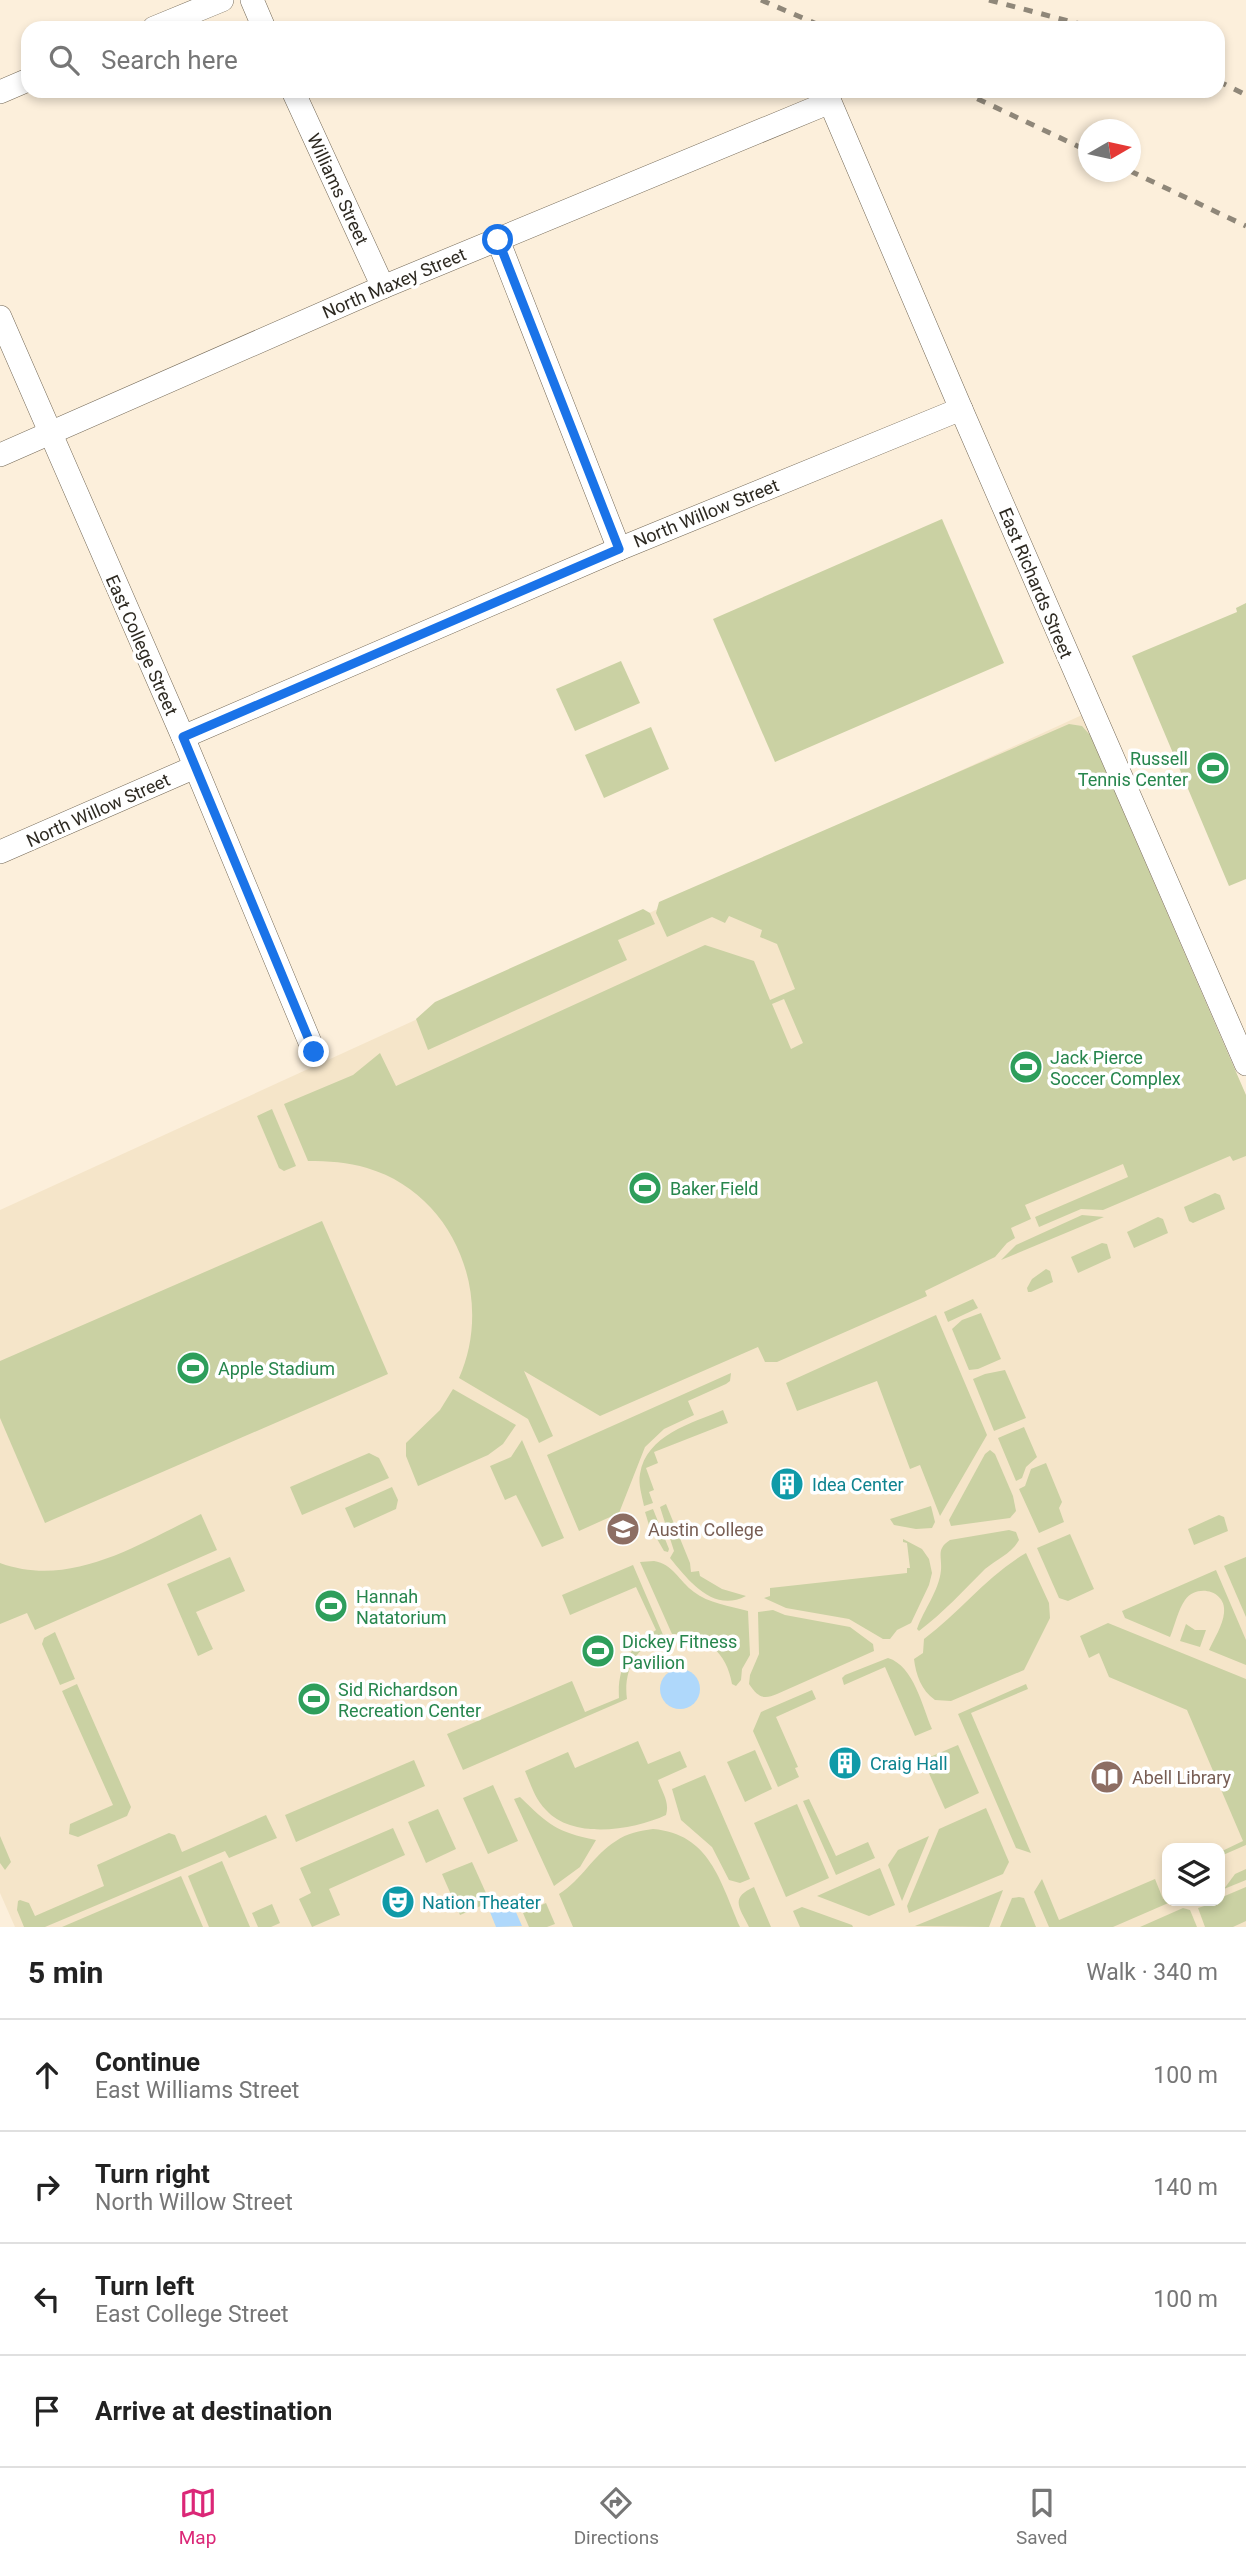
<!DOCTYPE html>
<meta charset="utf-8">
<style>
body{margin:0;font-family:Roboto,sans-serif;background:#f6f6f6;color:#222}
.controls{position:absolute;right:21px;bottom:21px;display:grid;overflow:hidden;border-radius:14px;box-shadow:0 4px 10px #0003}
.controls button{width:63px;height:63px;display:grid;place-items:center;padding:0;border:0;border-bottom:2px solid #e0e0e0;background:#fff;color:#222;font:35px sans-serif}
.compass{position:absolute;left:1078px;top:119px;width:63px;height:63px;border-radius:50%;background:#fff;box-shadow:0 4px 10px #0003;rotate:81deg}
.stop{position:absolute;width:21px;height:21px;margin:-16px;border:5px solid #1a73e8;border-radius:50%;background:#fff}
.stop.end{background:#1a73e8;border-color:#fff;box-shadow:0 2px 7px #0008}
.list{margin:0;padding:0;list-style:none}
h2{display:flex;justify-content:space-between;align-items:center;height:91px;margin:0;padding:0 28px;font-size:30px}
h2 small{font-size:23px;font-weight:400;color:#767676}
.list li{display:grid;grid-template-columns:46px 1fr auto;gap:21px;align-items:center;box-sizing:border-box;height:112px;padding:0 28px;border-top:2px solid #e0e0e0}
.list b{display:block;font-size:26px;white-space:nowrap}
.list p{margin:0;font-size:23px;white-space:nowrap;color:#767676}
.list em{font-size:23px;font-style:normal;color:#767676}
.icon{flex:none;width:38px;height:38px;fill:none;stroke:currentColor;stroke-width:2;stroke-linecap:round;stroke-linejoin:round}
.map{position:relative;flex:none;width:1246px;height:1927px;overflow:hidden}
.search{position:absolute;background:#fff;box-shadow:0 4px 10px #0003;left:21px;right:21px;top:21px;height:77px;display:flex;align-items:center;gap:18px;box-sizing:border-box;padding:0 24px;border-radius:21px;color:#767676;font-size:26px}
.sheet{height:539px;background:#fff}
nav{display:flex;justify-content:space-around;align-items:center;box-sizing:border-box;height:98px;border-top:2px solid #e0e0e0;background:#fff;font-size:19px;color:#767676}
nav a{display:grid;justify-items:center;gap:4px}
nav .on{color:#db2777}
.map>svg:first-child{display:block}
</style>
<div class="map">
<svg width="1246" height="1927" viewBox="0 0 1246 1927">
<rect width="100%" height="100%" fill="#fcefdb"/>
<path fill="#f5e5c9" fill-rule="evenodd" d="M1082,715l164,381v831h-1231l-15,-34v-683zM1167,1848h53v53h-53z"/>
<g fill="#cad1a3" fill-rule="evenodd">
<polygon points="942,519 1004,663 775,762 713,619"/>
<polygon points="1246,603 1246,879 1229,886 1132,656 1237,612 1236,608"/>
<polygon points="621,661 640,703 575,731 556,689"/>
<path d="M1069,724l13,2 8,9 156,360v61l-13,5 -3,-5 -127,54 -22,-1 -42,18 -4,-10 93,-40 -5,-13 -98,41 6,14 -20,9 4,10 -8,5 -12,14 -70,34 2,5 -150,66h-12l-7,-15 -158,69 -76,-45 29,65 -14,7 -11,-24 -69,-41c36,-81 -4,-184 -92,-210 -19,-6 -39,-7 -59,-7l-24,-57 69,-29 27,-22 16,33 309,-141 49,16 16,39 25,-11 -18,-45 -17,-7 2,-7 -33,-14 -4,7 -13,-6 -45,20 -11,-24 3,-11zM784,999l19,44 -12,6 -19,-45z"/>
<polygon points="651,727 669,769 604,798 585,755"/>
<polygon points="643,909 650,913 655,924 618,940 627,960 428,1050 416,1019 435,1002"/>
<polygon points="272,1109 296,1166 284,1171 279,1168 257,1116"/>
<polygon points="1215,1193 1220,1195 1225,1209 1193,1223 1189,1221 1184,1207"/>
<polygon points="1082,1215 1104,1217 1001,1260 1016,1245"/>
<polygon points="1158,1217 1163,1219 1168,1233 1134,1248 1127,1232"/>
<polygon points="322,1221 388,1374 45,1523 0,1418 0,1361"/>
<polygon points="1102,1243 1107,1244 1111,1258 1078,1273 1071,1257"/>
<polygon points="1046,1269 1050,1271 1053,1282 1031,1292 1028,1292 1027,1288 1032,1279"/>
<polygon points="973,1299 978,1308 948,1322 944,1312"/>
<polygon points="981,1313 1001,1359 978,1369 969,1370 952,1329 962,1320"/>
<polygon points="936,1315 987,1435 940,1516 920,1465 910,1469 877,1381 797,1411 786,1383"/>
<polygon points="1005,1370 1026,1418 994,1431 973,1379 985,1374"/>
<polygon points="731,1373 730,1381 726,1384 688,1401 694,1415 664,1429 645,1447 619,1513 579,1531 547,1455"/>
<polygon points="453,1389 516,1425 503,1444 488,1455 418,1486 406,1456 406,1443 440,1410"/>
<path d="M723,1410l5,13 -74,29 4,11 -12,5 8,22 -5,2 4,11 -9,3c-2,-10 -6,-22 -4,-32 6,-39 52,-51 83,-64z"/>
<polygon points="1024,1427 1037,1457 1026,1467 1022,1478 1016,1481 998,1438"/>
<polygon points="522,1440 564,1538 542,1547 516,1495 505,1500 490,1466 511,1457"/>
<polygon points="990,1450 995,1454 1013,1496 1016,1511 1010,1518 951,1526 949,1520 985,1454"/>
<polygon points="369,1453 379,1458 389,1478 302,1515 290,1487"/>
<polygon points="1046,1463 1062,1502 1059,1508 1064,1522 1039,1533 1019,1489 1025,1486 1031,1469"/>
<polygon points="392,1487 398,1500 396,1509 354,1528 345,1508"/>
<path d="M666,1504l24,59 1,9 8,-1 1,5 22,13 24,7c-33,17 -57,-15 -76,-38l4,-7 -14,-44z"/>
<polygon points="931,1506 935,1522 932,1528 916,1529 894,1525 890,1519"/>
<polygon points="653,1509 669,1549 668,1552 664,1551 649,1525 645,1512"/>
<path d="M201,1514l16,36 -182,80 -8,-17 -27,11v-61c71,26 139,-19 201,-49z"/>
<polygon points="1219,1515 1224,1517 1228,1531 1194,1545 1188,1529"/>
<path d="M1009,1530l7,2 3,8c-8,14 -22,19 -34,29 -22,22 -41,43 -66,62l-2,-2c7,-20 22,-38 24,-59 1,-14 -5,-21 9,-30z"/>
<polygon points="1070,1534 1094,1589 1068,1601 1059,1598 1037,1548"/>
<polygon points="903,1539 922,1549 929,1559 932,1573 929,1585 911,1623 897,1630 890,1639 883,1639 849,1619 786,1608 764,1598 770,1596 770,1588 907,1573 907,1568 910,1568 907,1543 903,1542"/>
<path d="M1026,1553l23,50 1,15 -26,52 -73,31 -16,-1c-14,-10 -19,-25 -21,-41l9,-6 1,-14c36,-27 63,-63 102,-86z"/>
<polygon points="230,1557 245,1591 196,1612 213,1649 198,1656 167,1584"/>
<polygon points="1246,1557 1246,1617 1224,1566"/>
<path d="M654,1561c19,3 25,20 40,31 14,11 36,14 54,19l2,44 -8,14 -1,11 -5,6 -4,-2c-5,-32 -28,-51 -60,-50l-32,-72z"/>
<path d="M633,1565l31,72c-28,7 -41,35 -37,62l-164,71 -16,-36 125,-53 13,31 34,-14c-2,-32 11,-51 37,-68l-20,-43 -66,28 -8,-20z"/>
<path d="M1216,1570l30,70v25l-37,-15c5,-11 14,-25 15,-37 3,-22 -27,-30 -39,-13 -7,10 -10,25 -15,37l-45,-19 -3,-7z"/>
<path d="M773,1610l12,5 65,12 23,17 1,7 -97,43c-14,6 -19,3 -28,-10l1,-9 9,-21 -1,-42z"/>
<polygon points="1108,1623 1246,1679 1246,1845 1223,1855 1220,1860 1220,1852 1243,1841 1187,1710 1109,1677 1099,1653 1089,1658 1080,1636"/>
<polygon points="1186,1624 1195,1630 1206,1630 1200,1647 1180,1641"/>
<polygon points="55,1632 75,1679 60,1685 42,1644 44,1638"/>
<path d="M888,1658c26,8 34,48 44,71l-17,7 -30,-69 -41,18 -2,-7 3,-3z"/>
<polygon points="77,1684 131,1807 127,1816 78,1837 69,1834 70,1824 113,1805 62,1691"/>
<polygon points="1026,1684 1028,1689 971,1713 1031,1853 1016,1848 958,1714"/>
<polygon points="812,1690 816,1699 776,1717 798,1767 795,1768 799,1777 778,1787 753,1731 761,1712"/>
<path d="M638,1741l10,23 32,-13 7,16 -29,13c4,12 12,22 8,35 -32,15 -93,25 -120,-5 -11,-11 -15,-25 -21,-39l43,-19 7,16z"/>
<polygon points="958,1745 979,1793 945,1809 923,1760"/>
<polygon points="755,1750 772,1789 745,1802 727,1762"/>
<polygon points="414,1760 425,1786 296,1842 285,1815"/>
<polygon points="705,1775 750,1879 740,1883 729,1880 712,1847 681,1820 672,1789"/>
<polygon points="493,1785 518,1841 488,1854 463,1798"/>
<path d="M520,1797c29,28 36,35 76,43l-16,27 -26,19 -40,-87z"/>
<polygon points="809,1799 836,1856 868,1842 875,1858 836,1875 803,1801"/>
<polygon points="797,1804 829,1878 786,1897 754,1823"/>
<polygon points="986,1808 1009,1862 1003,1874 909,1913 907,1906 939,1829"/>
<polygon points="438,1809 456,1849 426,1863 408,1822"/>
<polygon points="266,1815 277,1838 229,1858 225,1851 45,1927 24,1927 17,1910 18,1901 20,1900 29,1903 35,1916 104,1886 97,1865 169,1833 175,1835 182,1852"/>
<polygon points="393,1828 405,1855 329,1889 340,1915 312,1927 299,1899 311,1893 300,1868"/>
<path d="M653,1829c57,5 67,52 87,98h-167l-14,-33c23,-14 34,-39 57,-53 11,-8 24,-10 37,-12z"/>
<polygon points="0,1836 11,1862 5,1870 0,1863"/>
<polygon points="929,1836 902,1901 888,1865 898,1850"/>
<polygon points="222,1861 250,1927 209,1927 188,1876"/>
<polygon points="472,1862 490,1902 460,1915 442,1874"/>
<polygon points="880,1868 895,1905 869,1916 817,1896"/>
<polygon points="1246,1869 1246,1880 1224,1889 1235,1874"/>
<polygon points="181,1876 203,1927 62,1927"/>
<polygon points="1042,1879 1059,1920 1155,1879 1163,1899 1167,1898 1167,1901 1173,1901 1113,1927 1049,1927 1034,1892"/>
<path d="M754,1887l17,40h-22c-9,-19 -20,-29 5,-40z"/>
<polygon points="1246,1887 1246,1921 1233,1927 1205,1927 1198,1908 1220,1901 1220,1898"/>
<polygon points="1003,1890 989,1927 915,1926"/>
<polygon points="1019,1897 1024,1898 1036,1927 1000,1927 1012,1898"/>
<polygon points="546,1903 555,1924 547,1927 529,1927 523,1913"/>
<polygon points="272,1904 280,1923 271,1927 258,1927 252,1913"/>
<polygon points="802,1907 852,1925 853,1927 800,1927 793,1911"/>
<polygon points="1183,1908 1190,1910 1197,1927 1140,1927"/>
</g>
<g fill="#afd8fb">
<circle cx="680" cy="1689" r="20"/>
<polygon points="512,1903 522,1926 496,1927 490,1912"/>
</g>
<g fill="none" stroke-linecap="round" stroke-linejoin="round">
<defs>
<g id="street">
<polyline points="252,0 264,28"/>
<polyline points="154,28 222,0"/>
<polyline points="293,91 383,287"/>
<polyline points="0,92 28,80"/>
<polyline points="498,240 619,549"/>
<polyline points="0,317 183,737 314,1052"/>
<polyline points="0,455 383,287 830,102 961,409 1246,1064"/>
<polyline points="183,737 619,549 961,409"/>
<polyline points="0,852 195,767"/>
</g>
</defs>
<use href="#street" stroke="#736856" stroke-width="24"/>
<use href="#street" stroke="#fff" stroke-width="23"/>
<g stroke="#8f8779" stroke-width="5" stroke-dasharray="9 9" stroke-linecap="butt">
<polyline points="761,0 826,28"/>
<polyline points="989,0 1095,28"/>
<polyline points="1218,81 1246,95"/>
<polyline points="961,91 1088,151"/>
<polyline points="1130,171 1246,226"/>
</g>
</g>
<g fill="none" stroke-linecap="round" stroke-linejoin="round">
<polyline stroke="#1a73e8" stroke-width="9" points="314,1052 183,737 619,549 498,240"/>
</g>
<defs>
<symbol id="stadium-disc" viewBox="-11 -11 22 22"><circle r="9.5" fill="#2e9e5b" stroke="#fff"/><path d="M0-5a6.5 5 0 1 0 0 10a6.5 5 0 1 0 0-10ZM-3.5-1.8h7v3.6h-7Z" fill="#fff"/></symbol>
<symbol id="building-disc" viewBox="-11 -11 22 22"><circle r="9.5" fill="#0f9aa8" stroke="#fff"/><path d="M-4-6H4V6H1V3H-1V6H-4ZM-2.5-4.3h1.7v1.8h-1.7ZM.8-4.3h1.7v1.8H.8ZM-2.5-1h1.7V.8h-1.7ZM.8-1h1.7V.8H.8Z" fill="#fff"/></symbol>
<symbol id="university-disc" viewBox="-11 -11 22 22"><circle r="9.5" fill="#8d6e63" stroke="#fff"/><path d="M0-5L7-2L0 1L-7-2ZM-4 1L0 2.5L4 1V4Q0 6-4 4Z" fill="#fff"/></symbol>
<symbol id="library-disc" viewBox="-11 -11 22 22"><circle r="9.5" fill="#8d6e63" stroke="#fff"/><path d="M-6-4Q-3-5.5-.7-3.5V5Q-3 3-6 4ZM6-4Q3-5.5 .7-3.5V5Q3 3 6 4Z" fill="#fff"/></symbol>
<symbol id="theatre-disc" viewBox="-11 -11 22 22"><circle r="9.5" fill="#0f9aa8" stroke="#fff"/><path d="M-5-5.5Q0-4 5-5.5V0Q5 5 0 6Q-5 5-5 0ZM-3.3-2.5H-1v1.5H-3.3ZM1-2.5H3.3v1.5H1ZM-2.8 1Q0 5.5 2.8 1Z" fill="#fff"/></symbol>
</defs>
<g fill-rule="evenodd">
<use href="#stadium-disc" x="1194" y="749" width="38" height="38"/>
<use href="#stadium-disc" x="1007" y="1048" width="38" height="38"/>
<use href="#stadium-disc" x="626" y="1169" width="38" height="38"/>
<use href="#stadium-disc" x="174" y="1349" width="38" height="38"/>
<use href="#building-disc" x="768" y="1465" width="38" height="38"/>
<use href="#university-disc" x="604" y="1510" width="38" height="38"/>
<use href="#stadium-disc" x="312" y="1587" width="38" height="38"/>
<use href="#stadium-disc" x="579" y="1632" width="38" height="38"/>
<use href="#stadium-disc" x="295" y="1680" width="38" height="38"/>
<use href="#building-disc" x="826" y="1744" width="38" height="38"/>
<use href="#library-disc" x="1088" y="1758" width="38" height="38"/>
<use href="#theatre-disc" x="379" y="1883" width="38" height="38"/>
</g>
<g text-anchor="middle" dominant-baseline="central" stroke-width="7" stroke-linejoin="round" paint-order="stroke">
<g font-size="18" fill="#2e2a22" stroke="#fff">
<text transform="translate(338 189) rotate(65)">Williams Street</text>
<text transform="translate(394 283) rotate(-23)">North Maxey Street</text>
<text transform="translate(706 513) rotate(-22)">North Willow Street</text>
<text transform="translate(1036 583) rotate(67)">East Richards Street</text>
<text transform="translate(142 645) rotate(66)">East College Street</text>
<text transform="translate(98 810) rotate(-24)">North Willow Street</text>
</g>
<g font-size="18" fill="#27864d" stroke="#fff" text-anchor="start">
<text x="1188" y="758" text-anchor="end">Russell<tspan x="1188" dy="21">Tennis Center</tspan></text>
<text x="1050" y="1057">Jack Pierce<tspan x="1050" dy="21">Soccer Complex</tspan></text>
<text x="670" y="1188">Baker Field</text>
<text x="218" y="1368">Apple Stadium</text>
<text x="356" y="1596">Hannah<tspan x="356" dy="21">Natatorium</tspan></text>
<text x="622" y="1641">Dickey Fitness<tspan x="622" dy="21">Pavilion</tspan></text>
<text x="338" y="1689">Sid Richardson<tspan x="338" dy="21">Recreation Center</tspan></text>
</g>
<g font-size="18" fill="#0d838f" stroke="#fff" text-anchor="start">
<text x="812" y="1484">Idea Center</text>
<text x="870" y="1763">Craig Hall</text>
<text x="422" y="1902">Nation Theater</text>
</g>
<g font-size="18" fill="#785e54" stroke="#fff" text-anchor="start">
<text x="648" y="1529">Austin College</text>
<text x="1132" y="1777">Abell Library</text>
</g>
</g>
</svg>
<div class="controls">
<button><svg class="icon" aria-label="layers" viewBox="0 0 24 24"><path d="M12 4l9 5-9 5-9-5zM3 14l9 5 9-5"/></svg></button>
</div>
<svg class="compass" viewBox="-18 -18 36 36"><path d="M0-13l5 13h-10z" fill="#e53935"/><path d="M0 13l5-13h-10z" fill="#767676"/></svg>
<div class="stop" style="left:498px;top:240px"></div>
<div class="stop end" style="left:314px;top:1052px"></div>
<div class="search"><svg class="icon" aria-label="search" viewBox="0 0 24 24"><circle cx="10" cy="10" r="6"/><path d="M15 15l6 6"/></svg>Search here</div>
</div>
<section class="sheet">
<h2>5 min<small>Walk · 340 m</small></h2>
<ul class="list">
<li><svg class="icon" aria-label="ahead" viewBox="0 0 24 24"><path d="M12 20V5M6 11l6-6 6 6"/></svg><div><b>Continue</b><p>East Williams Street</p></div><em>100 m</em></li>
<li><svg class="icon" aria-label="right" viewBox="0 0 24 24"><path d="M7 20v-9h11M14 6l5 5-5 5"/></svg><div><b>Turn right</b><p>North Willow Street</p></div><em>140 m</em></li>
<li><svg class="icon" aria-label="left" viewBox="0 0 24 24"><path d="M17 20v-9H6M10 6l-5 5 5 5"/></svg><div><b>Turn left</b><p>East College Street</p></div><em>100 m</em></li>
<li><svg class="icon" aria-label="arrive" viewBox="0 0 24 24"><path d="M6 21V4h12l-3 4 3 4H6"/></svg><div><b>Arrive at destination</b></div></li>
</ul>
</section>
<nav>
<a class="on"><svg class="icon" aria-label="map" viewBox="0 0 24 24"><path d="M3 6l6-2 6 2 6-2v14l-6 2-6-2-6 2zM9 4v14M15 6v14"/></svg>Map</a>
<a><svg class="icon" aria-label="directions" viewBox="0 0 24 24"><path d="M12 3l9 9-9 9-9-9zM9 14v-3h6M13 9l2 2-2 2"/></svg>Directions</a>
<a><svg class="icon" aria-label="saved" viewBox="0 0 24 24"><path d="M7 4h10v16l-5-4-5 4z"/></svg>Saved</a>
</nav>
